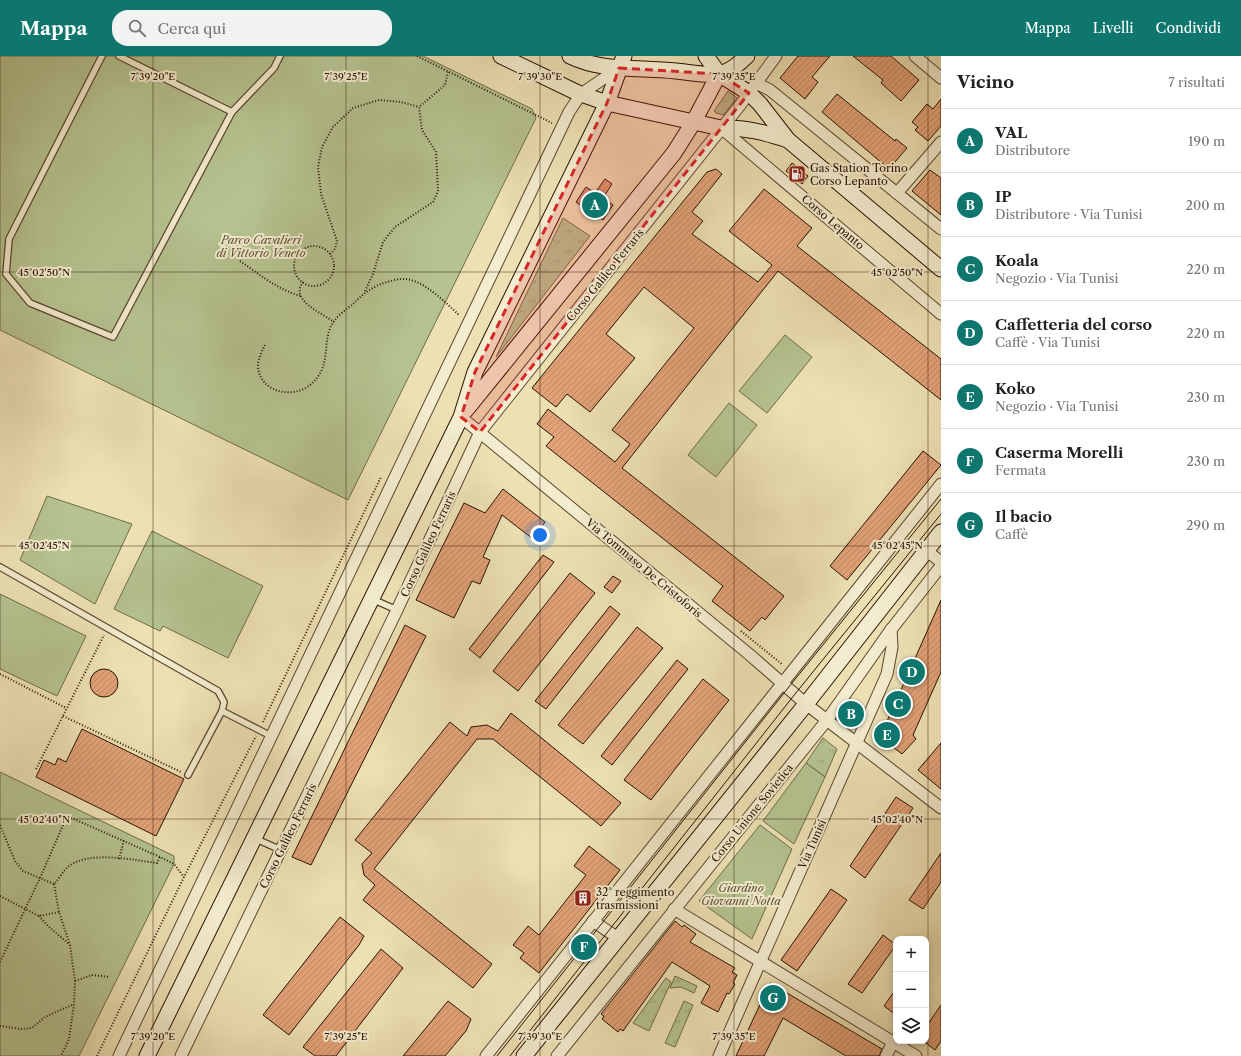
<!DOCTYPE html>
<html lang="it">
<meta charset="utf-8">
<style>
body{margin:0;font-family:"Libre Caslon Text",serif;background:#f2f2f2;color:#222}
.controls{position:absolute;right:12px;bottom:12px;display:grid;overflow:hidden;border-radius:8px;box-shadow:0 2px 6px #0003}
.controls button{width:36px;height:36px;display:grid;place-items:center;padding:0;border:0;border-bottom:1px solid #e0e0e0;background:#fff;color:#222;font:20px sans-serif}
.you{position:absolute;left:540px;top:479px;width:14px;height:14px;margin:-10px;border:3px solid #fff;border-radius:50%;background:#1a73e8;box-shadow:0 0 0 6px #1a73e833}
.badge{display:grid;place-items:center;width:26px;height:26px;border-radius:50%;background:#0f766e;color:#fff;font-size:13px;font-weight:700}
.pin{position:absolute;translate:-50% -50%;border:2px solid #fff;box-shadow:0 1px 4px #0006}
.list{margin:0;padding:0;list-style:none}
h2{display:flex;justify-content:space-between;align-items:center;height:52px;margin:0;padding:0 16px;font-size:17px}
h2 small{font-size:13px;font-weight:400;color:#767676}
.list li{display:grid;grid-template-columns:26px 1fr auto;gap:12px;align-items:center;box-sizing:border-box;height:64px;padding:0 16px;border-top:1px solid #e0e0e0}
.list b{display:block;font-size:15px;white-space:nowrap}
.list p{margin:0;font-size:13px;white-space:nowrap;color:#767676}
.list em{font-size:13px;font-style:normal;color:#767676}
.icon{flex:none;width:22px;height:22px;fill:none;stroke:currentColor;stroke-width:2;stroke-linecap:round;stroke-linejoin:round}
.map{position:relative;flex:none;width:941px;height:1000px;overflow:hidden}
header{display:flex;align-items:center;gap:24px;box-sizing:border-box;height:56px;padding:0 20px;background:#0f766e;color:#fff}
header strong{font-size:19px}
nav{display:flex;gap:22px;margin-inline-start:auto;font-size:14px}
.search{width:280px;height:36px;background:#f2f2f2;display:flex;align-items:center;gap:10px;box-sizing:border-box;padding:0 14px;border-radius:16px;color:#767676;font-size:15px}
main{display:flex}
aside{flex:1;background:#fff}
.map>svg:first-child{display:block}
</style>
<header>
<strong>Mappa</strong>
<div class="search"><svg class="icon" aria-label="search" viewBox="0 0 24 24"><circle cx="10" cy="10" r="6"/><path d="M15 15l6 6"/></svg>Cerca qui</div>
<nav><a>Mappa</a><a>Livelli</a><a>Condividi</a></nav>
</header>
<main>
<div class="map">
<svg width="941" height="1000" viewBox="0 0 941 1000">
<defs>
<pattern id="grass-tufts" width="24" height="20" patternUnits="userSpaceOnUse"><rect width="24" height="20" fill="#b5c390"/><path d="M3 7l-1-3M5 7V3M7 7l1-3M15 17l-1-3M17 17v-4M19 17l1-3" fill="none" stroke="#9ca67b"/></pattern>
<pattern id="building-hatch" width="6" height="6" patternUnits="userSpaceOnUse"><rect width="6" height="6" fill="#e2a277"/><path d="M-1 1l2-2M0 6l6-6M5 7l2-2" fill="none" stroke="#c28a65"/></pattern>
</defs>
<rect width="100%" height="100%" fill="#ede1b4"/>
<filter id="stains"><feTurbulence type="fractalNoise" baseFrequency=".005" numOctaves="4"/><feColorMatrix values="0 0 0 0 .2 0 0 0 0 .09 0 0 0 0 .02 0 0 0 .5 -.17"/></filter>
<radialGradient id="worn" r=".72"><stop offset=".6" stop-color="#630" stop-opacity="0"/><stop offset="1" stop-color="#630" stop-opacity=".3"/></radialGradient>
<g fill="url(#grass-tufts)" stroke="#706a49">
<polygon points="728,35 737,42 723,59 716,57 714,55"/>
<polygon points="563,162 590,180 496,301"/>
<polygon points="823,682 837,693 825,721 806,707"/>
<polygon points="675,920 697,930 694,937 681,931 670,932"/>
<polygon points="666,922 671,926 649,975 633,967"/>
<polygon points="684,945 693,949 675,991 665,987"/>
</g>
<g fill="#b5c390" stroke="#706a49">
<polygon points="0,0 423,0 532,53 536,62 348,444 0,274"/>
<polygon points="785,279 812,301 767,357 739,335"/>
<polygon points="729,347 757,369 716,421 688,399"/>
<polygon points="47,440 132,468 95,548 20,504"/>
<polygon points="152,475 263,530 228,602 163,570 160,575 114,553"/>
<polygon points="0,538 86,580 57,640 0,613"/>
<polygon points="806,707 825,721 794,788 763,765"/>
<polygon points="0,716 174,800 174,808 79,1000 0,1000"/>
<polygon points="760,769 792,793 752,883 699,845"/>
</g>
<g fill="url(#building-hatch)" stroke="#2a1102">
<polygon points="798,0 830,0 812,21 818,26 805,43 780,22"/>
<polygon points="853,0 891,0 919,24 901,45 881,27 883,24"/>
<polygon points="837,38 895,85 896,83 907,92 889,113 822,56"/>
<polygon points="941,43 941,70 928,85 915,74 918,71 912,66 927,48 933,53"/>
<polygon points="792,107 808,120 802,128 786,115"/>
<polygon points="716,113 722,118 692,156 703,165 692,178 758,226 772,209 729,175 764,133 812,172 797,190 941,303 941,344 778,215 622,412 784,540 765,564 762,561 750,575 712,545 723,530 546,390 554,381 537,368 548,353 615,406 630,388 612,374 694,272 644,231 606,278 635,302 590,356 567,338 556,351 532,332 707,116"/>
<polygon points="930,114 941,122 941,159 912,135"/>
<polygon points="605,123 612,128 603,142 613,149 603,164 576,146 586,131 595,137"/>
<polygon points="923,395 941,409 847,524 830,510"/>
<polygon points="503,433 545,466 533,483 502,459 483,501 490,504 480,528 472,525 454,562 416,544 464,447 485,457"/>
<polygon points="543,499 554,506 480,602 469,593"/>
<polygon points="570,517 595,537 518,635 493,615"/>
<polygon points="613,520 621,525 612,537 604,531"/>
<polygon points="941,544 941,616 913,679 916,683 902,698 880,681"/>
<polygon points="610,550 620,558 546,653 535,645"/>
<polygon points="405,569 426,580 311,809 292,801"/>
<polygon points="637,571 663,592 583,688 558,669"/>
<polygon points="677,604 688,613 612,709 601,700"/>
<circle cx="104" cy="627" r="14"/>
<polygon points="703,623 729,644 651,744 624,724"/>
<polygon points="511,657 621,747 601,770 493,683 477,683 374,813 492,908 473,932 363,844 375,829 364,819 362,808 372,797 355,784 450,666 467,680 471,671 487,669 498,675"/>
<polygon points="82,673 184,723 156,780 36,721 44,704 55,709 58,702 66,706"/>
<polygon points="941,687 941,733 918,714"/>
<polygon points="896,741 913,752 865,822 850,810"/>
<polygon points="589,790 620,814 539,917 520,902 524,897 513,889 528,870 539,879 586,819 574,810"/>
<polygon points="941,797 941,826 923,853 909,844"/>
<polygon points="831,833 847,844 797,915 781,904"/>
<polygon points="340,861 364,880 359,889 289,979 263,959"/>
<polygon points="675,865 682,871 684,869 696,878 690,886 735,912 732,916 737,919 733,927 735,928 729,938 727,937 718,956 701,947 710,930 672,906 623,975 620,973 618,976 602,963 604,960 601,958"/>
<polygon points="883,879 896,889 862,937 848,928"/>
<polygon points="381,893 403,912 336,1000 315,1000 303,991"/>
<polygon points="770,927 882,993 879,1000 846,1000 783,962 764,1000 736,1000"/>
<polygon points="896,933 896,959 884,950"/>
<polygon points="448,945 471,963 466,975 445,1000 403,1000"/>
<polygon points="941,949 941,985 935,994 926,987 926,971"/>
</g>
<g fill="none" stroke-linecap="round" stroke-linejoin="round">
<defs>
<g id="service">
<polyline points="102,0 9,183 6,218 30,247 113,281 232,56 274,12 280,0"/>
<polyline points="119,0 232,56"/>
<polyline points="0,511 218,635 224,646 222,655 188,719"/>
<polyline points="372,543 397,554"/>
<polyline points="222,655 271,680"/>
<polyline points="254,782 281,794"/>
</g>
<g id="minor">
<polyline points="915,0 941,22"/>
<polyline points="756,27 770,34 941,173"/>
<polyline points="721,72 941,258"/>
<polyline points="897,137 941,86"/>
<polyline points="461,361 750,599 806,648 941,752"/>
<polyline points="926,494 941,506"/>
<polyline points="674,853 916,1000"/>
<polyline points="593,865 618,882"/>
<polyline points="119,1000 569,56 581,38 619,12 619,9"/>
<polyline points="181,1000 397,554 480,376 741,48 776,0"/>
<polyline points="486,1000 941,428"/>
<polyline points="557,1000 827,664 890,575 941,510"/>
<polyline points="719,1000 887,618 892,591 891,573"/>
<polyline points="886,1000 893,986"/>
</g>
<g id="secondary">
<path d="M501,0l77,37 29,10 114,25c24,-1 45,5 67,12"/>
<path d="M570,0c33,16 69,11 106,15 11,1 32,5 43,3 10,-2 21,-11 28,-18"/>
<polyline points="706,0 719,18 749,37 760,48 788,84 941,213"/>
<polyline points="466,354 674,97 693,67 719,18"/>
<polyline points="147,1000 461,361 475,316 607,47 624,0"/>
<polyline points="524,1000 806,648 941,476"/>
</g>
</defs>
<use href="#service" stroke="#5b452e" stroke-width="8"/>
<use href="#minor" stroke="#5b452e" stroke-width="13"/>
<use href="#secondary" stroke="#2a1102" stroke-width="17"/>
<g stroke="#2a1102" stroke-width="2" stroke-dasharray="1 2" stroke-linecap="butt">
<polyline points="417,0 552,67"/>
<circle cx="314" cy="210" r="20"/>
<polyline points="330,198 335,193 337,185 321,138 318,111 322,91 333,71 353,52 379,44 401,46 419,51"/>
<path d="M240,205c19,13 38,29 61,35"/>
<path d="M303,226c-14,18 19,31 31,40"/>
<polyline points="365,235 373,218 383,186 395,171 433,146 438,135 436,96 422,74 419,51 445,29 448,16"/>
<path d="M265,289c-3,6 -7,14 -7,20 0,26 33,35 52,20 22,-18 12,-40 21,-59 5,-10 15,-16 23,-23 10,-10 19,-17 33,-21 4,-1 10,-3 14,-3 20,-2 45,24 58,36"/>
<polyline points="741,575 783,609"/>
<polyline points="0,618 66,652"/>
<polyline points="63,660 181,716"/>
<polyline points="263,666 381,421"/>
<polyline points="36,713 104,579"/>
<path d="M0,769l15,36 8,10 31,13c5,-5 9,-13 14,-17 20,-17 65,-7 89,-4l3,-6"/>
<polyline points="119,803 124,784"/>
<polyline points="54,828 59,856 70,889 75,925 74,948 69,983 61,1000"/>
<polyline points="0,840 39,860 59,856"/>
<polyline points="39,860 49,871 69,888"/>
<polyline points="0,906 40,822 67,760 160,801 174,808 184,821"/>
<polyline points="75,925 92,919 110,921"/>
<polyline points="0,970 21,973 32,972 45,961 74,948"/>
<polyline points="97,1000 184,821 256,680"/>
</g>
<use href="#service" stroke="#f3ecce" stroke-width="5.5"/>
<use href="#minor" stroke="#f3ecce" stroke-width="11"/>
<use href="#secondary" stroke="#f3ecce" stroke-width="15"/>
<g stroke="#2a1102" stroke-width="1">
<polyline points="497,1000 788,632 941,443"/>
<polyline points="510,1000 795,638 941,458"/>
</g>
</g>
<path fill="#d62828" fill-opacity="0.2" stroke="#d62828" stroke-width="3" stroke-dasharray="8 5" stroke-linejoin="round" d="M619,12l100,6 30,19 -269,339 -19,-15 14,-45 132,-269z"/>
<path fill="none" stroke="#2a1102" stroke-width="1" stroke-opacity="0.45" d="M153,0v1000M346,0v1000M540,0v1000M734,0v1000M928,0v1000M0,216h941M0,490h941M0,763h941"/>
<defs>
<symbol id="fuel-square" viewBox="-11 -11 22 22"><rect x="-9" y="-9" width="18" height="18" rx="4" fill="#8f2418" stroke="#f3ecce"/><path d="M-5.5-6h7V0h2V4h1.3V-2.5L3-4.5l.8-.8L6-3V5H2.5V1h-1V6h-7ZM-4.2-4.7v3.2H.2V-4.7Z" fill="#fff"/></symbol>
<symbol id="building-square" viewBox="-11 -11 22 22"><rect x="-9" y="-9" width="18" height="18" rx="4" fill="#8f2418" stroke="#f3ecce"/><path d="M-4-6H4V6H1V3H-1V6H-4ZM-2.5-4.3h1.7v1.8h-1.7ZM.8-4.3h1.7v1.8H.8ZM-2.5-1h1.7V.8h-1.7ZM.8-1h1.7V.8H.8Z" fill="#fff"/></symbol>
</defs>
<g fill-rule="evenodd">
<use href="#fuel-square" x="787" y="108" width="20" height="20"/>
<use href="#building-square" x="573" y="832" width="20" height="20"/>
</g>
<g text-anchor="middle" dominant-baseline="central" stroke-width="4" stroke-linejoin="round" paint-order="stroke">
<g font-size="11" fill="#2a1102" stroke="#f3ecce" text-anchor="start">
<text x="810" y="112">Gas Station Torino<tspan x="810" dy="13">Corso Lepanto</tspan></text>
<text x="596" y="836">32° reggimento<tspan x="596" dy="13">trasmissioni</tspan></text>
</g>
<g font-size="11" fill="#2a1102" stroke="#f3ecce">
<text transform="translate(833 166) rotate(40)">Corso Lepanto</text>
<text transform="translate(605 219) rotate(-51)">Corso Galileo Ferraris</text>
<text transform="translate(428 488) rotate(-65)">Corso Galileo Ferraris</text>
<text transform="translate(644 512) rotate(40)">Via Tommaso De Cristoforis</text>
<text transform="translate(752 757) rotate(-51)">Corso Unione Sovietica</text>
<text transform="translate(288 780) rotate(-64)">Corso Galileo Ferraris</text>
<text transform="translate(812 788) rotate(-66)">Via Tunisi</text>
</g>
<g font-size="11" font-style="italic" fill="#5b4f34" stroke="#f3ecce">
<text x="261" y="184">Parco Cavalieri<tspan x="261" dy="13">di Vittorio Veneto</tspan></text>
<text x="741" y="832">Giardino<tspan x="741" dy="13">Giovanni Notta</tspan></text>
</g>
</g>
<g font-size="10" text-anchor="middle" fill="#2a1102" stroke="#f3ecce" stroke-width="4" stroke-linejoin="round" paint-order="stroke">
<text x="153" y="24">7°39'20"E</text>
<text x="346" y="24">7°39'25"E</text>
<text x="540" y="24">7°39'30"E</text>
<text x="734" y="24">7°39'35"E</text>
<text x="44" y="220">45°02'50"N</text>
<text x="897" y="220">45°02'50"N</text>
<text x="44" y="493">45°02'45"N</text>
<text x="897" y="493">45°02'45"N</text>
<text x="44" y="767">45°02'40"N</text>
<text x="897" y="767">45°02'40"N</text>
<text x="153" y="984">7°39'20"E</text>
<text x="346" y="984">7°39'25"E</text>
<text x="540" y="984">7°39'30"E</text>
<text x="734" y="984">7°39'35"E</text>
</g>
<rect width="100%" height="100%" filter="url(#stains)"/>
<rect width="100%" height="100%" fill="url(#worn)"/>
</svg>
<div class="controls">
<button>+</button>
<button>−</button>
<button><svg class="icon" aria-label="layers" viewBox="0 0 24 24"><path d="M12 4l9 5-9 5-9-5zM3 14l9 5 9-5"/></svg></button>
</div>
<div class="you"></div>
<div class="pin badge" style="left:595px;top:149px">A</div>
<div class="pin badge" style="left:851px;top:658px">B</div>
<div class="pin badge" style="left:898px;top:648px">C</div>
<div class="pin badge" style="left:912px;top:616px">D</div>
<div class="pin badge" style="left:887px;top:679px">E</div>
<div class="pin badge" style="left:584px;top:891px">F</div>
<div class="pin badge" style="left:773px;top:942px">G</div>
</div>
<aside>
<h2>Vicino<small>7 risultati</small></h2>
<ul class="list">
<li><span class="badge">A</span><div><b>VAL</b><p>Distributore</p></div><em>190 m</em></li>
<li><span class="badge">B</span><div><b>IP</b><p>Distributore · Via Tunisi</p></div><em>200 m</em></li>
<li><span class="badge">C</span><div><b>Koala</b><p>Negozio · Via Tunisi</p></div><em>220 m</em></li>
<li><span class="badge">D</span><div><b>Caffetteria del corso</b><p>Caffè · Via Tunisi</p></div><em>220 m</em></li>
<li><span class="badge">E</span><div><b>Koko</b><p>Negozio · Via Tunisi</p></div><em>230 m</em></li>
<li><span class="badge">F</span><div><b>Caserma Morelli</b><p>Fermata</p></div><em>230 m</em></li>
<li><span class="badge">G</span><div><b>Il bacio</b><p>Caffè</p></div><em>290 m</em></li>
</ul>
</aside>
</main>
